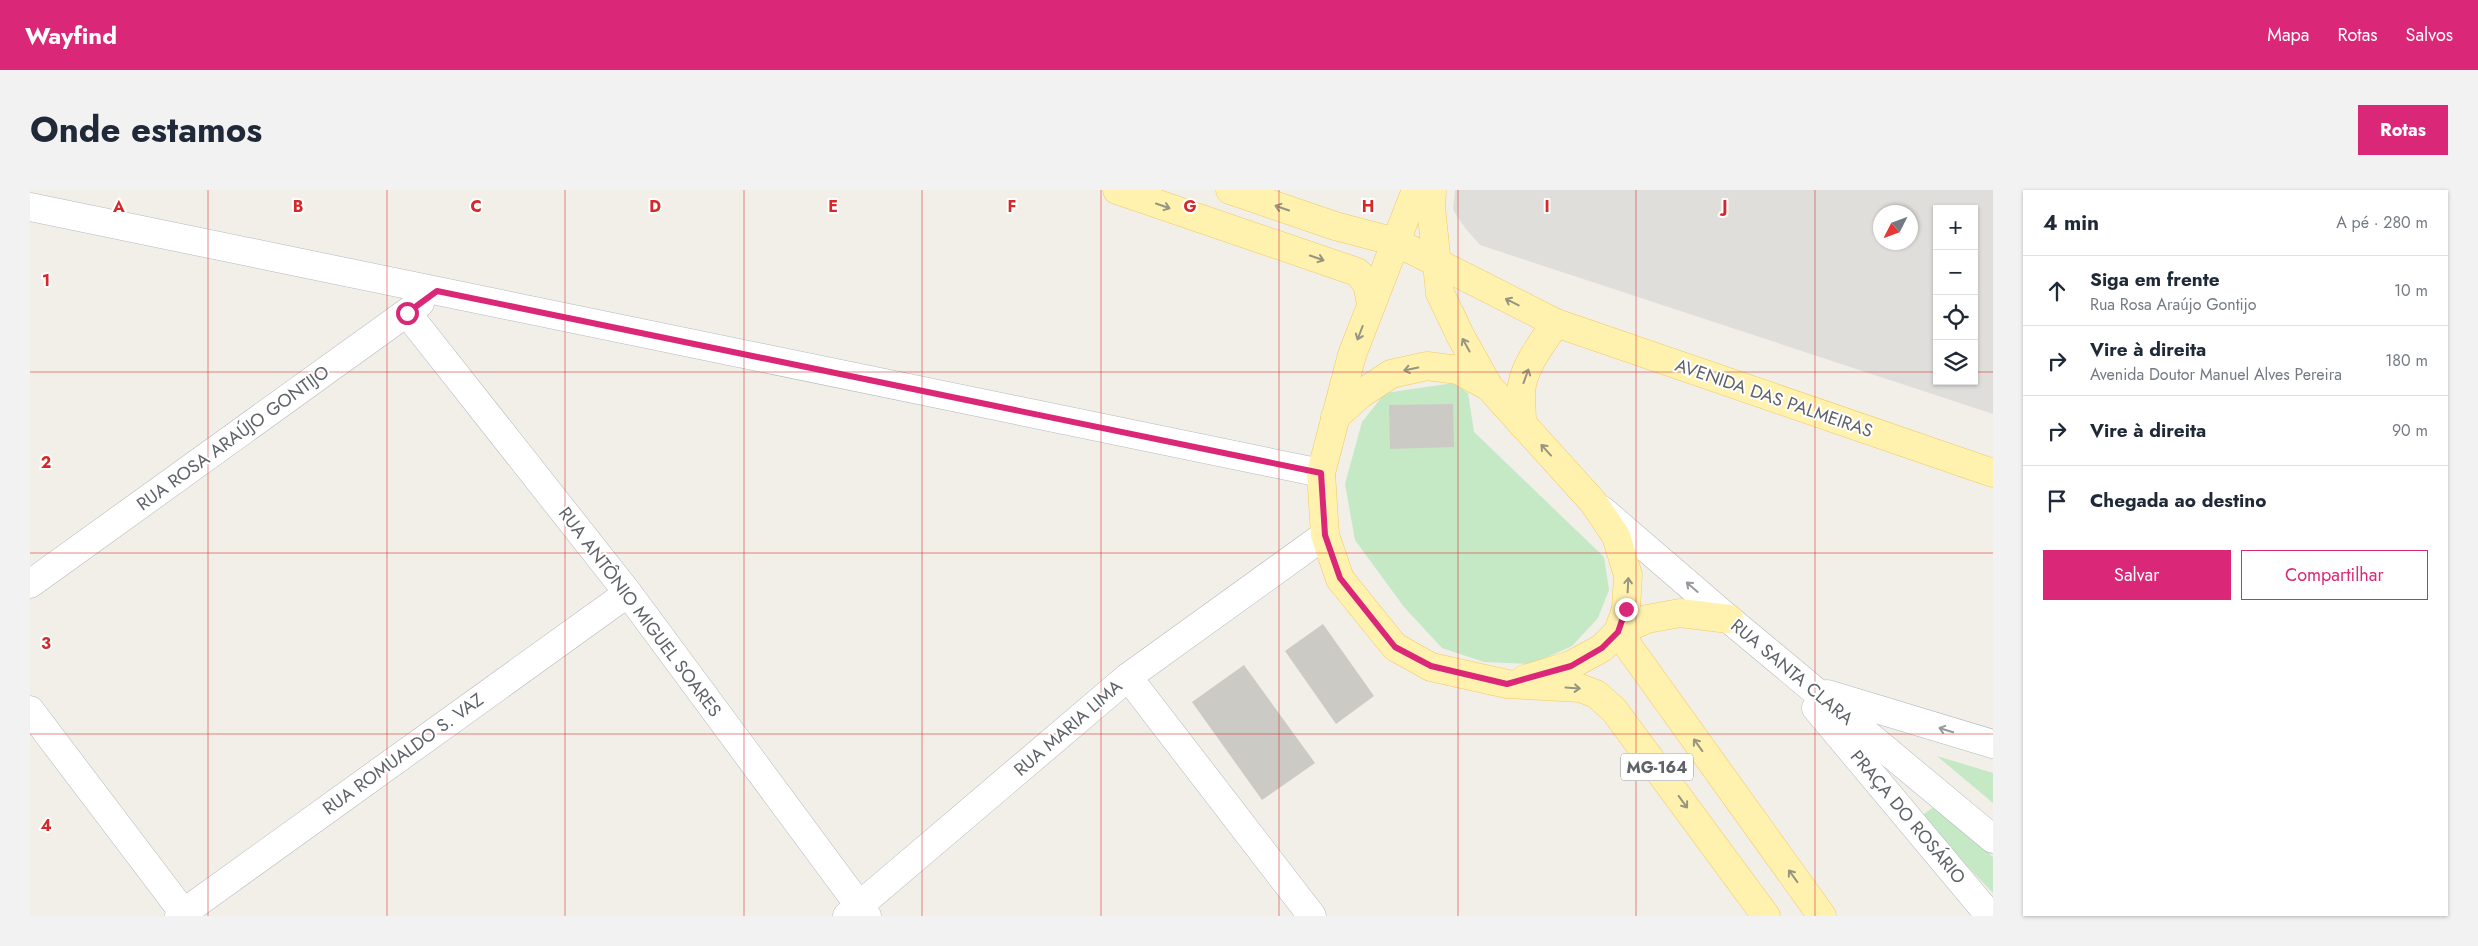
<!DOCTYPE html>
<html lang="pt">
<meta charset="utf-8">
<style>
body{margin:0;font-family:Jost,sans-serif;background:#f2f2f3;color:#1f2937}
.controls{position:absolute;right:15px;top:15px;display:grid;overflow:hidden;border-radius:0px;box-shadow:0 1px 4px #0004}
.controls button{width:45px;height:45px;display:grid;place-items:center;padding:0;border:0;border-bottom:1px solid #e0e1e3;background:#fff;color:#1f2937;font:25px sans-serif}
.compass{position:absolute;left:1843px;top:15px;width:45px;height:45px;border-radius:50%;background:#fff;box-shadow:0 1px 4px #0004;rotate:228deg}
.stop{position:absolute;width:15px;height:15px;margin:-11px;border:4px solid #db2777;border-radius:50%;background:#fff}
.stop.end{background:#db2777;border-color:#fff;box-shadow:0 1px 5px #0008}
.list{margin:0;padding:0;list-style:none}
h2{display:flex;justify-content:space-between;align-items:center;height:65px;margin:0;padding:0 20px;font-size:21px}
h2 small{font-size:16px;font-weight:400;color:#747a83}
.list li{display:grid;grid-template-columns:32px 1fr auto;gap:15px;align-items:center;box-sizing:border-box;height:70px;padding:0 20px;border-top:1px solid #e0e1e3}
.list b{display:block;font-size:19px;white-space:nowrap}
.list p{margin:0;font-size:16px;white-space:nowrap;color:#747a83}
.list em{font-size:16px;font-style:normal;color:#747a83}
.actions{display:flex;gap:10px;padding:15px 20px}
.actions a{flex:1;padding:11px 0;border:1px solid #db2777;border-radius:0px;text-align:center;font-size:18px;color:#db2777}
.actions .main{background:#db2777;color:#fff}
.icon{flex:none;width:28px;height:28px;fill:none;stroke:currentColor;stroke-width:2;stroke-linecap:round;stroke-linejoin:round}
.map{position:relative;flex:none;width:1963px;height:726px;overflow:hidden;border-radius:0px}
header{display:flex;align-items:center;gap:30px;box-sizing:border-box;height:70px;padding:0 25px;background:#db2777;color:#fff}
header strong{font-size:24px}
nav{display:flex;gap:28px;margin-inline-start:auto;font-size:18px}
.intro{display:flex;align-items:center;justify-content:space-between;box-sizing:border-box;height:120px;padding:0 30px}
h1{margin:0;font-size:35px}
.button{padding:12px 22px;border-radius:0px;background:#db2777;color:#fff;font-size:18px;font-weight:700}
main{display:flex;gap:30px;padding:0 30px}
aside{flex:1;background:#fff;border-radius:0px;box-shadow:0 1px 4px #0004}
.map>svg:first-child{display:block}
</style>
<header>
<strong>Wayfind</strong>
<nav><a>Mapa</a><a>Rotas</a><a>Salvos</a></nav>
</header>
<div class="intro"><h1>Onde estamos</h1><a class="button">Rotas</a></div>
<main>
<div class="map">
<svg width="1963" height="726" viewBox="0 0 1963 726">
<rect width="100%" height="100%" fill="#f1efe8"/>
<path fill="#e0deda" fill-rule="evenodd" d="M1425,0h538v224l-513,-169 -15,-17 -12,-18zM1907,19h37v172h-37zM1850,22h30v30h-30z"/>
<g fill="#c5e8c5">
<polygon points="1424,193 1438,203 1444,242 1574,367 1579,400 1568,428 1542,456 1502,474 1454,472 1412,458 1374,417 1325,350 1315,294 1332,232 1355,203"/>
<polygon points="1907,566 1963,583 1963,613"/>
<polygon points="1905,616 1963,667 1963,703 1890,627"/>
</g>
<g fill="#cccac5">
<polygon points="1423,214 1424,257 1360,259 1359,215"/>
<polygon points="1293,434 1344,506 1306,534 1255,461"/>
<polygon points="1214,475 1285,573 1232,610 1162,512"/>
</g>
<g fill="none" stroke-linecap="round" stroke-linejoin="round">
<defs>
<g id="minor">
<polyline points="0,17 1291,283"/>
<polyline points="377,123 598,403 837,726"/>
<polyline points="1572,320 1694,425 1963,649"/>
<polyline points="0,394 390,113"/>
<polyline points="1098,487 1282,726"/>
<polyline points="1797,504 1963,554"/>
<polyline points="1786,518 1960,726"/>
<polyline points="0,520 156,726"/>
<polyline points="149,726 598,403"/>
<polyline points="817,726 1098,487 1295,345"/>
</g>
<g id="major">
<polyline points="1087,0 1327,82 1337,93 1341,114"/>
<polyline points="1200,0 1305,36 1366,52 1526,133 1963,283"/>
<polyline points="1386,0 1322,165 1291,283 1295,345 1310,389 1365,457 1401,477 1477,494 1550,498 1566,504 1584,520 1736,726"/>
<polyline points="1402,0 1401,17 1410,103 1431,147 1459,197 1563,312 1586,346 1598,385 1596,419 1588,442"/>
<polyline points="1305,227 1332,203 1361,184 1397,176 1428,180 1459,197"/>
<path d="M1492,234c0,-10 -1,-21 -1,-31 1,-25 21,-50 35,-70"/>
<polyline points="1588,442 1792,726"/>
<polyline points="1495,489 1541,475 1572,458 1588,442 1617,429 1650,423 1699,429"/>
</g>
</defs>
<use href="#minor" stroke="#b5b8bc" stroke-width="29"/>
<use href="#major" stroke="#f2c960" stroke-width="29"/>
<use href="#minor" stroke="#fff" stroke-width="28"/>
<use href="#major" stroke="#fff2af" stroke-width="28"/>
</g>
<defs><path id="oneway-shaft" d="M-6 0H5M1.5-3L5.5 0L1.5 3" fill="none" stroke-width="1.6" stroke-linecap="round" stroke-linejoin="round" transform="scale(1.25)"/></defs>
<g stroke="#979581">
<use href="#oneway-shaft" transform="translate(1133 16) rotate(19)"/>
<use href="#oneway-shaft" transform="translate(1252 18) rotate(-161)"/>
<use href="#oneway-shaft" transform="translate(1287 68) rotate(19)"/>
<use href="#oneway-shaft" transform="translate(1482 112) rotate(-153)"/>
<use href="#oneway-shaft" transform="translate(1330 143) rotate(111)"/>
<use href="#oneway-shaft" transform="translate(1436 155) rotate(-119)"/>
<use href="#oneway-shaft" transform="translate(1381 179) rotate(168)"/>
<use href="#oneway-shaft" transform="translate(1496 186) rotate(-70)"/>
<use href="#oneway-shaft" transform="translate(1516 260) rotate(-132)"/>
<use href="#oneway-shaft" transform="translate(1598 395) rotate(-87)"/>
<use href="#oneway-shaft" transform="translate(1543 498) rotate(4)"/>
<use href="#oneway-shaft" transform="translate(1668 555) rotate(-126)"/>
<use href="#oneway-shaft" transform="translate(1653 612) rotate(54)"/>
<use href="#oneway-shaft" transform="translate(1763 686) rotate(-126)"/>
</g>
<g stroke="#979a9d">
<use href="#oneway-shaft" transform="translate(1662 397) rotate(-139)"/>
<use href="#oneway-shaft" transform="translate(1916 540) rotate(-163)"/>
</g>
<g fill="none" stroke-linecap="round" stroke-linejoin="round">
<polyline stroke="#db2777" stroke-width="6" points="377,123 407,101 1291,283 1295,345 1310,388 1365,457 1401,476 1477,494 1541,476 1572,458 1588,442 1596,419"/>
</g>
<path fill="none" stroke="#d62828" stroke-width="1" stroke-opacity="0.55" d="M178,0v726M357,0v726M535,0v726M714,0v726M892,0v726M1071,0v726M1249,0v726M1428,0v726M1606,0v726M1785,0v726M0,182h1907M1944,182h19M0,363h1963M0,544h1963"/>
<g text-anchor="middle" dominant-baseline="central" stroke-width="4" stroke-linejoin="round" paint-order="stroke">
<rect fill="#fff" stroke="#8f9295" stroke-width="1" x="1591" y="563.5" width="72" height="27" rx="4"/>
<g font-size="16" font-weight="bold" fill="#5f6368">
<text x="1627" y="577">MG-164</text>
</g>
<g font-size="18" fill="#5f6368" stroke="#fff">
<text transform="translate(1744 208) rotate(19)">AVENIDA DAS PALMEIRAS</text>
<text transform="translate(203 248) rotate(-36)">RUA ROSA ARAÚJO GONTIJO</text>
<text transform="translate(610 422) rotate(53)">RUA ANTÔNIO MIGUEL SOARES</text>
<text transform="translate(1762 482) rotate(40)">RUA SANTA CLARA</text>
<text transform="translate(1038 538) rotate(-41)">RUA MARIA LIMA</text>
<text transform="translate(373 564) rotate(-36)">RUA ROMUALDO S. VAZ</text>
<text transform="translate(1878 627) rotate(50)">PRAÇA DO ROSÁRIO</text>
</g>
</g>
<g font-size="16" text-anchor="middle" font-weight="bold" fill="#d62828" stroke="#fff" stroke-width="4" stroke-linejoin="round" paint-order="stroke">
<text x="89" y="22">A</text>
<text x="268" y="22">B</text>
<text x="446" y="22">C</text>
<text x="625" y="22">D</text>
<text x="803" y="22">E</text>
<text x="982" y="22">F</text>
<text x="1160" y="22">G</text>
<text x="1338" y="22">H</text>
<text x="1517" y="22">I</text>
<text x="1695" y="22">J</text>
<text x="16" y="96">1</text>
<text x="16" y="278">2</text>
<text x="16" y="459">3</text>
<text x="16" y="641">4</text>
</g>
</svg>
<div class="controls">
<button>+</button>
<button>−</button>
<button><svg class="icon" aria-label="locate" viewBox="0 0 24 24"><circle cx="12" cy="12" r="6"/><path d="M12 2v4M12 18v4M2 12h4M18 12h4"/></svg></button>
<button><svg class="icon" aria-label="layers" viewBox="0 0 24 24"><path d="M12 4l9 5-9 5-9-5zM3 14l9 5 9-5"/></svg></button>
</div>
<svg class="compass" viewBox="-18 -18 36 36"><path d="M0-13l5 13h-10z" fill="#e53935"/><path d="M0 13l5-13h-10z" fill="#747a83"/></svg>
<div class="stop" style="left:377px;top:123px"></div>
<div class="stop end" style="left:1596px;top:419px"></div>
</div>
<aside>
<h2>4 min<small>A pé · 280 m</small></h2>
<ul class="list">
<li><svg class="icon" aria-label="ahead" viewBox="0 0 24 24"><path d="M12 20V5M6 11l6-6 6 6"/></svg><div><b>Siga em frente</b><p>Rua Rosa Araújo Gontijo</p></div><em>10 m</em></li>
<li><svg class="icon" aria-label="right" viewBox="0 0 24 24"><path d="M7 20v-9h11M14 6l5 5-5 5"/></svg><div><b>Vire à direita</b><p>Avenida Doutor Manuel Alves Pereira</p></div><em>180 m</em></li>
<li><svg class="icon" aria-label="right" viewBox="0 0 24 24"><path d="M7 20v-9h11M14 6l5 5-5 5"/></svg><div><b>Vire à direita</b></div><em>90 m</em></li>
<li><svg class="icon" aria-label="arrive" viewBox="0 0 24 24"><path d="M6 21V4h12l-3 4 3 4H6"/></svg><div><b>Chegada ao destino</b></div></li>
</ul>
<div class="actions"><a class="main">Salvar</a><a>Compartilhar</a></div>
</aside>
</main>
